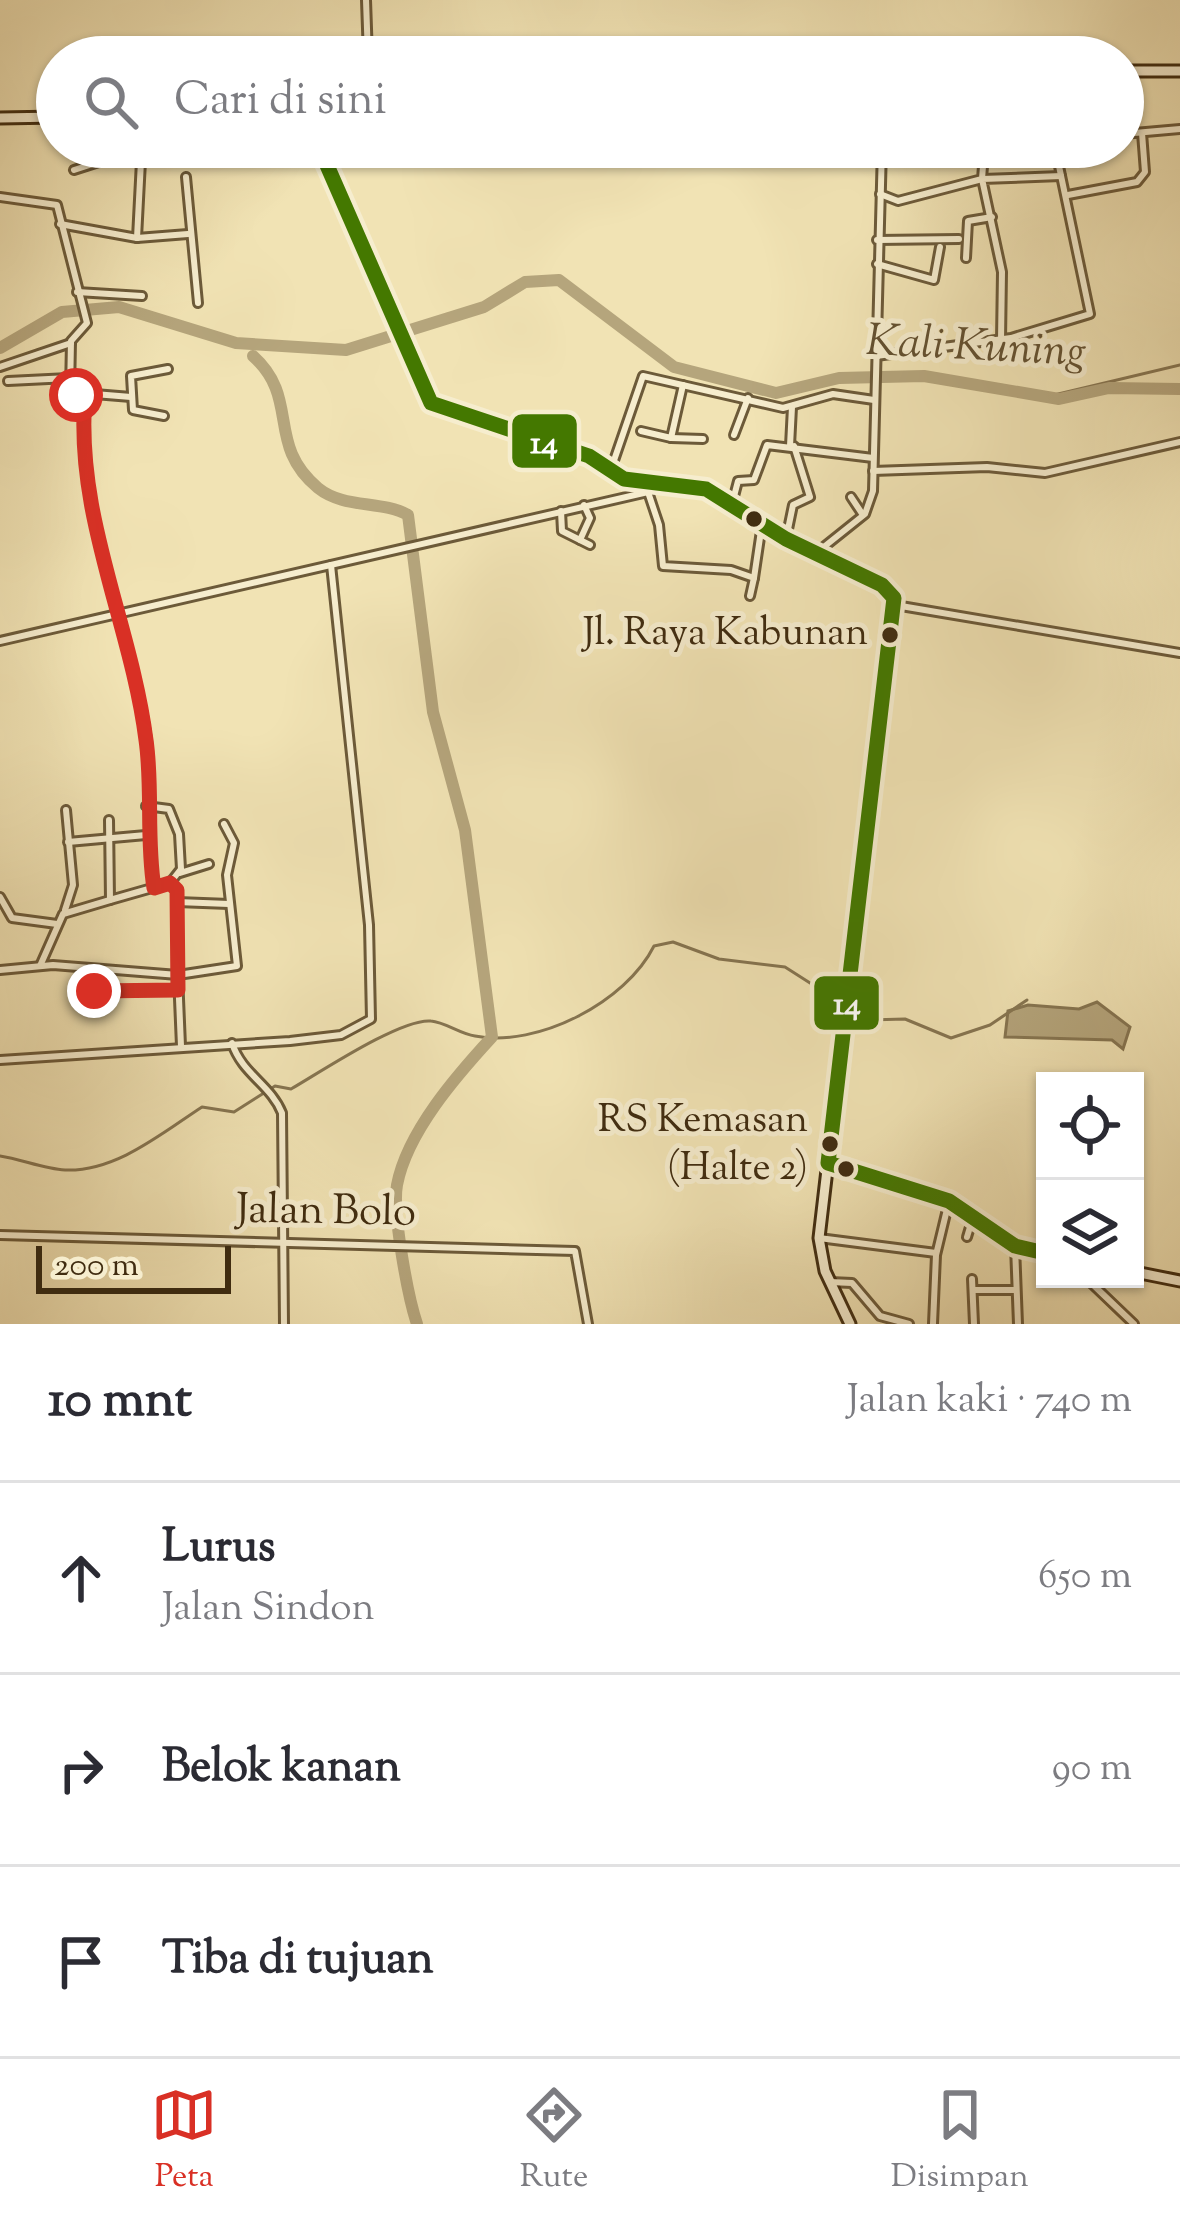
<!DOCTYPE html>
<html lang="id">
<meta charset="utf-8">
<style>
body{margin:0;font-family:"Sorts Mill Goudy",serif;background:#f2f2f3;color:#2b2b33}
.controls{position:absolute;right:36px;bottom:36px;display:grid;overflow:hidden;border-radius:0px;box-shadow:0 3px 9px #0004}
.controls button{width:108px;height:108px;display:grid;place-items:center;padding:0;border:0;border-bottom:3px solid #e1e1e2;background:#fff;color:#2b2b33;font:60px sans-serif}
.scale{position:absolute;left:36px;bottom:30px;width:195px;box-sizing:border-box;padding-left:12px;border:6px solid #402c10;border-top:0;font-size:33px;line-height:42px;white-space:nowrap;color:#402c10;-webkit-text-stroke:9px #f6edce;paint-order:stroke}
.stop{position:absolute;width:36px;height:36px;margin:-27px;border:9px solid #d93025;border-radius:50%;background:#fff}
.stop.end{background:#d93025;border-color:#fff;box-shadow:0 3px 12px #0008}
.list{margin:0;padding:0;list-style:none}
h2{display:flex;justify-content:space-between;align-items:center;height:156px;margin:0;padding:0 48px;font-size:51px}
h2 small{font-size:39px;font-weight:400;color:#7c7c81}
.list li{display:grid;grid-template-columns:78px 1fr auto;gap:36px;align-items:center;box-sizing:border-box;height:192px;padding:0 48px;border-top:3px solid #e1e1e2}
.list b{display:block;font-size:45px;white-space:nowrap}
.list p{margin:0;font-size:39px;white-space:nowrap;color:#7c7c81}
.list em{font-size:39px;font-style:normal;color:#7c7c81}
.icon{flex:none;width:66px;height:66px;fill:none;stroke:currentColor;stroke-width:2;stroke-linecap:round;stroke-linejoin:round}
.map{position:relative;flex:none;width:1180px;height:1324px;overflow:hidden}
.search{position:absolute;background:#fff;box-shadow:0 3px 9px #0004;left:36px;right:36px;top:36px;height:132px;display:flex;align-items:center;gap:30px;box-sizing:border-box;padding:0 42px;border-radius:66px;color:#7c7c81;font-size:45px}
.sheet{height:732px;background:#fff}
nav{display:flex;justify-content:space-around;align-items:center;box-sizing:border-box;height:168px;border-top:3px solid #e1e1e2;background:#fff;font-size:33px;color:#7c7c81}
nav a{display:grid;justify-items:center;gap:6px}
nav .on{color:#d93025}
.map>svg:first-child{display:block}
</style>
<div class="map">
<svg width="1180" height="1324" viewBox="0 0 1180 1324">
<rect width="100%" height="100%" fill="#f1e3b4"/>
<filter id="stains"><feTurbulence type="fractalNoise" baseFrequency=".00167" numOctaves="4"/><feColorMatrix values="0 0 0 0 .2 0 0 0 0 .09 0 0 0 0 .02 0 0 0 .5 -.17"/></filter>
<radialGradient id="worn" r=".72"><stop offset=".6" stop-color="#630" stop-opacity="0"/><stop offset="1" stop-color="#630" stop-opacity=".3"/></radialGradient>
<polygon fill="#b5a57c" stroke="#867551" stroke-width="3" points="1097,1002 1130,1027 1123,1049 1112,1040 1005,1037 1008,1011 1028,1005 1079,1009"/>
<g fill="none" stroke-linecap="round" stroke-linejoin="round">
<g stroke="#867551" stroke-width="3">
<polyline points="1054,395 1180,365"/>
<path d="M0,1156c21,3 44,13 65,14 51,2 97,-37 137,-63l32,5 41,-26 16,3c28,-16 110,-71 140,-68 14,1 29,13 44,15 63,12 151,-34 179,-90l19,-4 46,17 66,8 83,53 37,-1 46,19 39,-13 37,-25"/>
</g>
<g stroke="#b5a57c" stroke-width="12">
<polyline points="0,348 62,312 119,307 236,343 346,350 484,307 525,282 559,280 674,367 776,393 839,378 924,376 1059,399 1109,388 1180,389"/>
<path d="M253,356c48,43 12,88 65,132 26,21 63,12 90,27l25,197 32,118 27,207c-35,38 -85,95 -95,148 -5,27 11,112 20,139"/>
</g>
<defs>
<g id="street">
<polyline points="366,0 368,57"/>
<polyline points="1123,134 1180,129"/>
<polyline points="74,170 102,161 141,161 137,238"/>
<polyline points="186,177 198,303"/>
<polyline points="880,194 898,201 982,179 984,153 994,147"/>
<polyline points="1068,195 1137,182 1145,172 1142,133"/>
<polyline points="0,197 57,205 87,323 71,341 70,392 131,397"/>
<polyline points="60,224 137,238 188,234"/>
<polyline points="877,240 959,239"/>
<polyline points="966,258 968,221 992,217"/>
<polyline points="877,264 934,280 940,247"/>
<polyline points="77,292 142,296"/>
<polyline points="1001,340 1002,272 982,179 1061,176"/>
<polyline points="876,356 1011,338 1090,314 1055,147"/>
<polyline points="0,367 71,343"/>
<polyline points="8,381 69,378"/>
<polyline points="164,416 133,410 131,376 168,369"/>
<polyline points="641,431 671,438 683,385"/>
<polyline points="734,435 748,398"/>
<polyline points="671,438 703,439"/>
<polyline points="790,446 792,407"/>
<polyline points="873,471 987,467 1045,473 1180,442"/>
<polyline points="610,472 643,376 783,408 833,394 874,400"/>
<polyline points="648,492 659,525 663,566 731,570 754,578 750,596"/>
<polyline points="851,497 863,515"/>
<polyline points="732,504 738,481 754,480 767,445 873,458"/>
<polyline points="584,505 590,518 580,540 590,545"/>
<polyline points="561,511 562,531 580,540"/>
<polyline points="786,539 793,505 810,497 794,446"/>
<polyline points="815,554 865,514 873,491 882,147"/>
<polyline points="754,578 762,524"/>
<polyline points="895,605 1180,653"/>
<polyline points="0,641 648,492 646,481"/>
<polyline points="146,806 169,809 179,834 181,869 170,883"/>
<polyline points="68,842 146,835"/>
<polyline points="180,873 209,864"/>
<polyline points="0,897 12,918 57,924"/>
<polyline points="110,900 152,888"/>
<polyline points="177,902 229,904"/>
<polyline points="65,910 73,885 66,810"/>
<polyline points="40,966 63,914 110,900 109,820"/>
<path d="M0,970l53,-5 125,10 -1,-85 -7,-7 -16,5c-8,-50 -1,-99 -7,-148 -16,-117 -72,-223 -63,-344"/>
<polyline points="93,991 179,990"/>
<path d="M232,1043c10,31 39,42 50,70l2,211"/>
<polyline points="181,1046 178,975 237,966 227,875 234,843 224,824"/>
<polyline points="0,1060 290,1041 341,1035 371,1019 369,925 331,565"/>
<polyline points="0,1235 575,1251 588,1324"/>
<polyline points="967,1237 973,1217"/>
<polyline points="819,1238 936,1253"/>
<polyline points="1015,1246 1018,1324"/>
<polyline points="972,1279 974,1324"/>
<polyline points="1087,1279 1134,1324"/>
<polyline points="830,1282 852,1283 880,1316 909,1324"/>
<polyline points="973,1290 1014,1290"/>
<polyline points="933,1324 936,1255 949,1201"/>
</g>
<g id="secondary">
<polyline points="1123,71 1180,71"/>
<polyline points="0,118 57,117"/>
<polyline points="319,147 431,403 589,456 624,479 706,489 786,539 882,585 894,598 819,1238 825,1271 850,1324"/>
<polyline points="828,1163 949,1201 1015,1246 1045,1253"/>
<polyline points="1135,1272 1180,1281"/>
</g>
</defs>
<use href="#street" stroke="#6c5a39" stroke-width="12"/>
<use href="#secondary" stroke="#402c10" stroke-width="15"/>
<use href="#street" stroke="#f6edce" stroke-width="6"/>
<use href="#secondary" stroke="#f6edce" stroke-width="9"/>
<defs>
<polyline id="bus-1" points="319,147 431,403 589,456 624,479 706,489 786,539 882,585 894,598 828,1163 949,1201 1015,1246 1045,1253"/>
</defs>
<use href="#bus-1" stroke="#f6edce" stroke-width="24"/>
<use href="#bus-1" stroke="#447800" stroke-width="15"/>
</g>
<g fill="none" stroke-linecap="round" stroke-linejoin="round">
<path stroke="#d93025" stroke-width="15" d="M76,395l9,1c-10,121 46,227 61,344 7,49 0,98 8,148l16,-5 7,7 1,100 -84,1"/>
</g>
<g fill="#402c10" stroke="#f6edce" stroke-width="4.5">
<circle cx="754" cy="519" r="10"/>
<circle cx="890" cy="635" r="10"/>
<circle cx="830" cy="1144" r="10"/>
<circle cx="846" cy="1169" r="10"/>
</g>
<g text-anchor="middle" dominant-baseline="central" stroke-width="10" stroke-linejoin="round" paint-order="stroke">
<g font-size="39" fill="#402c10" stroke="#f6edce" text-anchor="end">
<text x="868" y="635">Jl. Raya Kabunan</text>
<text x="808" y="1122">RS Kemasan<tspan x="808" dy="48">(Halte 2)</tspan></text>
</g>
<g font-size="42" fill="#402c10" stroke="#f6edce">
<text transform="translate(326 1213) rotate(1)">Jalan Bolo</text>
</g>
<g font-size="45" font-style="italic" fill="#635030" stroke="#f6edce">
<text transform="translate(976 349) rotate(3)">Kali Kuning</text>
</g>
</g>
<g stroke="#f6edce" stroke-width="4.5">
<rect x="510" y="412" width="69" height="58" rx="12" fill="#447800"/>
<rect x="812" y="974" width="69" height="58" rx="12" fill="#447800"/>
</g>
<g font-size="33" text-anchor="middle" font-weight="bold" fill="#fff">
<text x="544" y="453">14</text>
<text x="847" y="1014">14</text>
</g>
<rect width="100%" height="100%" filter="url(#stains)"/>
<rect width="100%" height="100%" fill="url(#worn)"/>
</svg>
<div class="controls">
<button><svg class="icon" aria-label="locate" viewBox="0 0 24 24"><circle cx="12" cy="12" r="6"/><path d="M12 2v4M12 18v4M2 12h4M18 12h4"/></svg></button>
<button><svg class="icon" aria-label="layers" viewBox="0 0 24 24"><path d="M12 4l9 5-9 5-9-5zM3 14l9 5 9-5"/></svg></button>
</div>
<div class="scale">200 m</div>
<div class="stop" style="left:76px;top:395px"></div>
<div class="stop end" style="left:94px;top:991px"></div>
<div class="search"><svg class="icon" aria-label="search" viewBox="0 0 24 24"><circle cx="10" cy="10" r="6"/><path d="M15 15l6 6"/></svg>Cari di sini</div>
</div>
<section class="sheet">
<h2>10 mnt<small>Jalan kaki · 740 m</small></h2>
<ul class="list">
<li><svg class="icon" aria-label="ahead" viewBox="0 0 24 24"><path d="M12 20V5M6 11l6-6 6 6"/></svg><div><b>Lurus</b><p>Jalan Sindon</p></div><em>650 m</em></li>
<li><svg class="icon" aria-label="right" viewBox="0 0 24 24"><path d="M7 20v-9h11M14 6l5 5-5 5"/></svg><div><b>Belok kanan</b></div><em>90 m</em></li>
<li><svg class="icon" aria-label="arrive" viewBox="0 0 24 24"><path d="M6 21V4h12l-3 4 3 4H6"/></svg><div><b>Tiba di tujuan</b></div></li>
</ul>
</section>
<nav>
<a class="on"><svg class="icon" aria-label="map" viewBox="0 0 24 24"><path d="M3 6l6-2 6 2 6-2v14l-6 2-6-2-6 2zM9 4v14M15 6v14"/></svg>Peta</a>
<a><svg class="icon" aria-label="directions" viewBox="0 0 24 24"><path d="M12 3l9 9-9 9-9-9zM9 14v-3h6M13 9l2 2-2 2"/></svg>Rute</a>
<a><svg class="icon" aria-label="saved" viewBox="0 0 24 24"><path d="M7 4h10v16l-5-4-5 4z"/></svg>Disimpan</a>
</nav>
